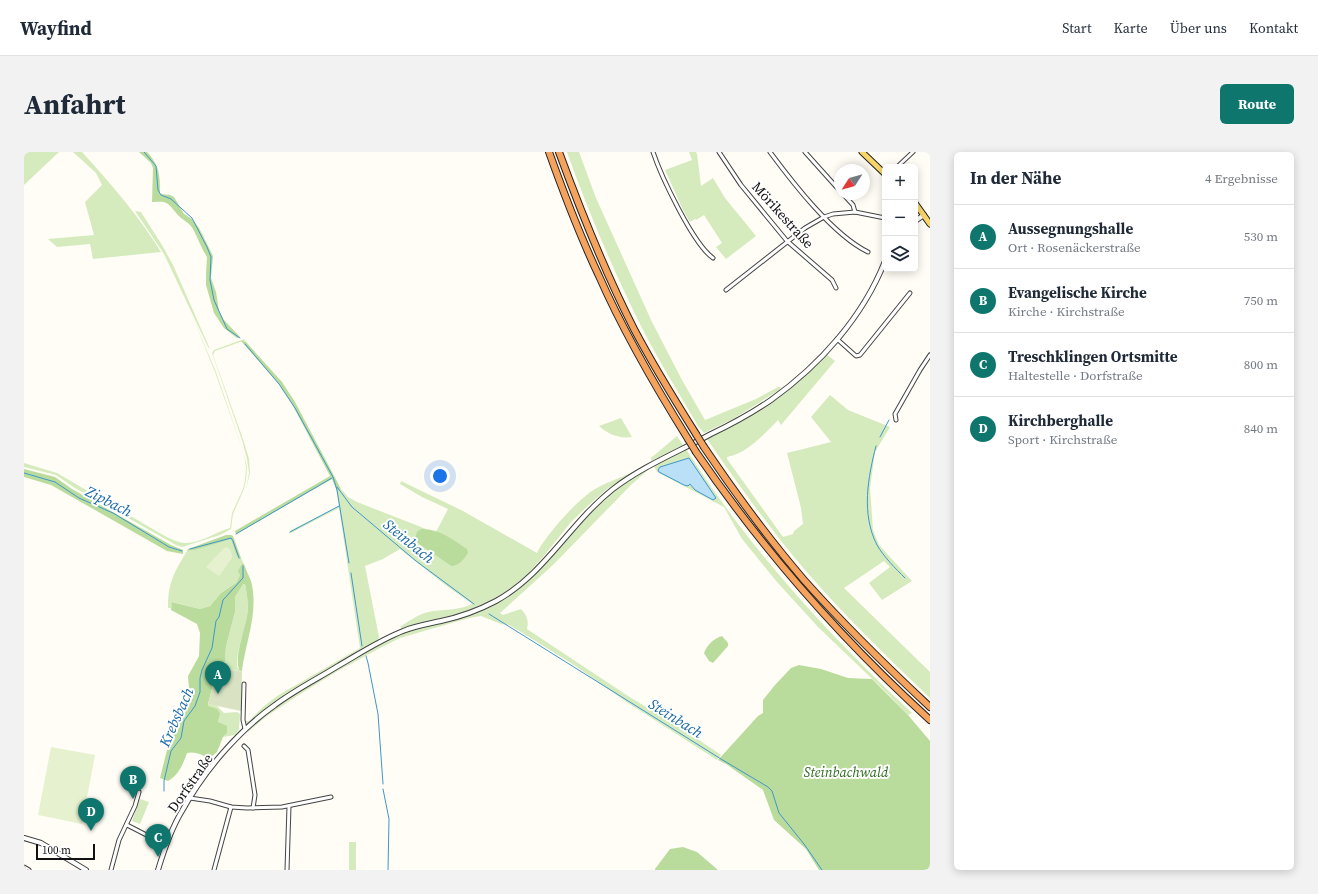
<!DOCTYPE html>
<html lang="de">
<meta charset="utf-8">
<style>
body{margin:0;font-family:"Source Serif 4",serif;background:#f2f2f3;color:#1f2937}
.controls{position:absolute;right:12px;top:12px;display:grid;overflow:hidden;border-radius:6px;box-shadow:0 2px 10px #0003}
.controls button{width:36px;height:36px;display:grid;place-items:center;padding:0;border:0;border-bottom:1px solid #e0e1e3;background:#fff;color:#1f2937;font:20px sans-serif}
.compass{position:absolute;left:810px;top:12px;width:36px;height:36px;border-radius:50%;background:#fff;box-shadow:0 2px 10px #0003;rotate:234deg}
.scale{position:absolute;left:12px;bottom:10px;width:59px;box-sizing:border-box;padding-left:4px;border:2px solid #111;border-top:0;font-size:11px;line-height:14px;white-space:nowrap;color:#111;-webkit-text-stroke:3px #fff;paint-order:stroke}
.you{position:absolute;left:416px;top:324px;width:14px;height:14px;margin:-10px;border:3px solid #fff;border-radius:50%;background:#1a73e8;box-shadow:0 0 0 6px #1a73e833}
.badge{display:grid;place-items:center;width:26px;height:26px;border-radius:50%;background:#0f766e;color:#fff;font-size:13px;font-weight:700}
.pin{position:absolute;translate:-50% -33px;filter:drop-shadow(0 1px 2px #0008)}
.pin::after{content:'';position:absolute;top:21px;width:14px;height:12px;background:inherit;clip-path:polygon(0 0,100% 0,50% 100%)}
.list{margin:0;padding:0;list-style:none}
h2{display:flex;justify-content:space-between;align-items:center;height:52px;margin:0;padding:0 16px;font-size:17px}
h2 small{font-size:13px;font-weight:400;color:#747a83}
.list li{display:grid;grid-template-columns:26px 1fr auto;gap:12px;align-items:center;box-sizing:border-box;height:64px;padding:0 16px;border-top:1px solid #e0e1e3}
.list b{display:block;font-size:15px;white-space:nowrap}
.list p{margin:0;font-size:13px;white-space:nowrap;color:#747a83}
.list em{font-size:13px;font-style:normal;color:#747a83}
.icon{flex:none;width:22px;height:22px;fill:none;stroke:currentColor;stroke-width:2;stroke-linecap:round;stroke-linejoin:round}
.map{position:relative;flex:none;width:906px;height:718px;overflow:hidden;border-radius:6px}
header{display:flex;align-items:center;gap:24px;box-sizing:border-box;height:56px;padding:0 20px;background:#fff;border-bottom:1px solid #e0e1e3}
header strong{font-size:19px}
nav{display:flex;gap:22px;margin-inline-start:auto;font-size:14px}
.intro{display:flex;align-items:center;justify-content:space-between;box-sizing:border-box;height:96px;padding:0 24px}
h1{margin:0;font-size:28px}
.button{padding:10px 18px;border-radius:6px;background:#0f766e;color:#fff;font-size:14px;font-weight:700}
main{display:flex;gap:24px;padding:0 24px}
aside{flex:1;background:#fff;border-radius:6px;box-shadow:0 2px 10px #0003}
.map>svg:first-child{display:block}
</style>
<header>
<strong>Wayfind</strong>
<nav><a>Start</a><a>Karte</a><a>Über uns</a><a>Kontakt</a></nav>
</header>
<div class="intro"><h1>Anfahrt</h1><a class="button">Route</a></div>
<main>
<div class="map">
<svg width="906" height="718" viewBox="0 0 906 718">
<rect width="100%" height="100%" fill="#fffdf5"/>
<g fill="#d5ebbd">
<polygon points="2,0 35,0 0,33 0,3"/>
<path d="M49,0h9c29,32 57,64 79,100l-68,7 -3,-15 -33,3 -9,-8 46,-4 -9,-33 17,-17 -6,-12z"/>
<path d="M543,0h12l17,46 56,124 30,58 23,40 51,-21 22,-12h3l-2,3 -44,28 -31,15 -6,-7c-19,-33 -40,-66 -57,-100 -28,-56 -53,-115 -74,-174z"/>
<polygon points="665,0 672,0 673,2 677,34 689,26 701,46 732,84 702,107 692,95 698,91 680,63 672,68 671,67 666,70 660,60 641,18 668,8"/>
<polygon points="111,59 117,60 138,93 149,113 186,197 184,195 140,102"/>
<path d="M167,161l25,59 28,82 3,13 -1,13 -2,9 -11,25 -2,15 -11,6 -38,12 -6,-2 -101,-57 -19,-13 -32,-8v-4l33,10 106,62c6,3 13,7 21,8 16,1 31,-11 46,-15l2,-15 11,-24 2,-9 1,-13 -2,-13 -29,-82z"/>
<polygon points="220,187 222,190 219,189 191,199 189,203 219,287 225,307 226,321 222,337 225,321 223,307 218,288 188,201 190,198"/>
<path d="M802,202l9,7 -54,64 -3,-5c-14,14 -30,33 -51,37v2l56,78 10,-3 1,-3 9,-7 -2,-16 -14,-55 44,-11 -20,-25 19,-22 18,15 42,17 -15,25 -5,36 3,42 6,15 33,36 -30,19 -13,-17 21,-16 -6,-6 -40,27 86,84v26c-43,-41 -86,-83 -125,-128 -35,-41 -67,-86 -98,-131l35,-18 27,-19z"/>
<path d="M597,266l11,19c-13,2 -24,-3 -33,-11z"/>
<polygon points="653,284 659,293 627,309 627,306"/>
<path d="M662,297c62,98 141,185 226,264l-4,2 -21,-22 -69,-66 -41,-45 -35,-43 -18,-32 -67,-35 -3,-6 1,-1z"/>
<path d="M621,313l-38,24 -16,14 -20,19 -28,35 -17,19 -25,19 -13,7 -27,11 -59,15 -2,-1c9,-6 17,-12 28,-15 15,-3 30,-1 44,-8l-28,-20 -44,-35 -17,10 -18,7 14,71 -1,4 -93,54 -38,29 -2,-1v-2h4l14,-14 14,-11 83,-48 -21,-140 -50,26 2,-4 48,-24 -3,-17 2,2 3,-2 7,8 9,5 69,27h-5l-6,10 4,5 32,22 16,-16 -12,-9 -19,-9 12,-23 -26,-12 -22,-13 1,-3 62,30 74,42c8,-17 41,-54 58,-64 10,-6 20,-9 31,-14 6,-2 13,-7 19,-10z"/>
<path d="M623,317l1,1 -17,15 -78,80 -53,48 3,2 18,-6c6,6 8,12 6,20l101,67 61,37 32,22 -4,5 -92,-59 -51,-36 -53,-33 -12,-7 -8,-1 -20,-8 -12,2 -69,20 -20,10 -44,24 -39,24 -30,20 -19,16 -4,1 27,-24 28,-20 88,-49 22,-10 71,-20 37,-22 79,-83 23,-19z"/>
<path d="M204,387h3l5,16 4,5 1,-2 3,6h-2l-2,11 -4,8 -15,10 -11,13 -10,3 -27,-7 -2,6h-3c0,-26 6,-35 19,-57l8,-1z"/>
<path d="M219,431l2,1c2,10 4,22 2,32 -2,13 -13,41 -9,53l4,1v-5l-1,46 1,-39 -20,-5 3,-6 1,-15 9,-34v-15z"/>
<polygon points="184,552 193,554 200,561 213,560 216,562 215,577 211,583 199,585 203,581 194,570 195,566 184,554"/>
<polygon points="116,647 125,650 116,672 108,669"/>
<rect x="325" y="690" width="7" height="28"/>
</g>
<g fill="#b9dc9c">
<path d="M115,0h8c13,14 13,24 13,42l10,1 4,2 10,17 8,5 7,9 14,28 -2,22 5,14 3,19 4,8 17,18 -3,1 -13,-10 -10,-15 -8,-28v-11l1,-17c-6,-9 -9,-19 -14,-28 -4,-7 -11,-9 -16,-15 -10,-12 -9,-13 -25,-12l1,-34 -2,-5z"/>
<polygon points="217,189 219,189 222,190 258,230 271,250 317,337 314,339 312,337 308,327 212,382 211,379 306,324 268,252 255,232"/>
<polygon points="0,317 31,325 48,337 147,393 159,398 159,402 143,399 27,333 0,325"/>
<path d="M397,377c17,-1 33,11 46,20l1,4c-4,6 -9,13 -17,13l-32,-22 -4,-5 2,-7z"/>
<polygon points="202,383 207,383 209,384 217,406 216,408 212,403 207,387 171,398 163,399 164,397"/>
<path d="M218,412h2c2,6 5,12 7,17 8,30 -5,60 -9,89l-2,1c-7,-10 5,-43 7,-55 2,-10 0,-22 -2,-32h-2l-8,13v15l-9,34 -1,15 -3,6h-4l-10,37v2l9,3 3,4 -2,9 9,4v7l-4,4 -6,15 -8,7c-6,-4 -14,-8 -22,-6 -4,11 -8,22 -19,28l-8,-3 12,-48 12,-17 6,-13 -2,-24 11,-20 1,-23 -3,-9 -26,-14 1,-8 28,7 10,-3 11,-13 15,-10 4,-8 -2,-4z"/>
<path d="M698,484l6,7v3l-15,17 -4,-2 -5,-8c3,-8 10,-15 18,-17z"/>
<polygon points="775,513 797,517 824,526 848,527 884,563 906,589 906,718 795,718 782,697 750,668 739,638 702,612 694,608 734,564 739,561 739,548 751,533 767,516"/>
<polygon points="659,695 673,700 694,718 631,718 631,717 646,697"/>
</g>
<polygon fill="#d9e3c4" points="194,515 218,520 217,559 184,552"/>
<g fill="#e6f2cf">
<polygon points="202,395 206,397 208,403 208,406 195,424 182,415 200,396"/>
<polygon points="27,595 71,603 58,672 14,663"/>
</g>
<polygon fill="#b9e0f7" stroke="#3f96cf" points="665,306 692,346 689,348 671,338 666,332 664,334 660,333 635,320 634,318 636,315"/>
<g fill="none" stroke-linecap="round" stroke-linejoin="round">
<g stroke="#3f96cf" stroke-width="1">
<polyline points="120,0 132,14 134,38 137,43 147,47 168,66 183,95 187,105 186,128 190,148 203,177 216,186"/>
<polyline points="221,192 255,232 271,256 309,325 313,338 325,411"/>
<polyline points="856,285 865,268"/>
<path d="M852,294c-8,31 -15,68 1,99 7,12 18,23 28,33"/>
<polyline points="0,321 31,330 55,346 89,361 145,395 158,399"/>
<polyline points="313,335 328,355 392,409 450,452"/>
<polyline points="266,380 315,354"/>
<polyline points="212,382 308,326"/>
<polyline points="166,397 207,386 209,389 215,406"/>
<polyline points="327,421 338,494"/>
<polyline points="465,462 697,607 744,635 748,639 755,661 780,692 798,718"/>
<polyline points="342,504 344,511 354,562 359,632"/>
<polyline points="359,637 365,667 364,718"/>
<polyline points="140,639 140,629 147,599 157,586 160,569 171,554 176,540 176,526 178,518 188,496 192,469 195,465 199,448 219,426 219,414"/>
</g>
<defs>
<g id="minor">
<path d="M629,0c8,24 40,92 60,106"/>
<polyline points="695,0 717,33 763,89 808,128 812,136"/>
<path d="M746,0c23,31 63,83 98,100"/>
<polyline points="781,0 816,39"/>
<polyline points="873,15 889,0"/>
<polyline points="819,42 829,53 831,60"/>
<polyline points="702,138 781,76 800,65 809,62 831,60 861,66"/>
<polyline points="813,187 832,204 836,203 886,141"/>
<polyline points="872,268 871,262 896,218 906,203"/>
<polyline points="220,532 219,568 221,577"/>
<polyline points="220,594 224,598 231,643 229,656"/>
<polyline points="166,646 186,649 207,655 223,656 258,655 307,645"/>
<polyline points="103,673 142,693"/>
<polyline points="0,715 5,718"/>
<polyline points="87,718 95,688 111,654 115,640"/>
<polyline points="190,718 207,655"/>
<polyline points="263,718 265,654"/>
</g>
<g id="tertiary">
<polyline points="891,69 900,63"/>
<polyline points="0,686 17,691 62,718"/>
<path d="M134,718c6,-20 13,-41 24,-59 22,-40 56,-80 93,-106 20,-15 42,-26 63,-39 21,-12 42,-26 65,-35 12,-5 25,-7 38,-10 19,-4 38,-11 55,-20 49,-27 74,-78 117,-112 30,-23 65,-37 98,-55 21,-10 41,-21 60,-34 49,-35 92,-83 114,-139"/>
</g>
<g id="primary">
<polyline points="838,0 861,22"/>
<polyline points="891,51 906,72"/>
</g>
<g id="motorway">
<path d="M525,0c15,42 31,84 50,124 25,57 56,110 89,163"/>
<path d="M535,0c22,60 46,120 75,177 19,36 40,70 62,105"/>
<path d="M680,295c31,46 64,91 100,133 40,45 82,86 126,127"/>
<path d="M672,300c69,101 144,186 234,268"/>
</g>
</defs>
<use href="#minor" stroke="#444" stroke-width="5"/>
<use href="#tertiary" stroke="#444" stroke-width="6"/>
<use href="#primary" stroke="#222" stroke-width="7"/>
<use href="#motorway" stroke="#222" stroke-width="8"/>
<use href="#minor" stroke="#fff" stroke-width="3"/>
<use href="#tertiary" stroke="#fff" stroke-width="4"/>
<use href="#primary" stroke="#f9d66b" stroke-width="5"/>
<use href="#motorway" stroke="#f5a25d" stroke-width="6"/>
<defs>
<g id="motorway-bridge">
<polyline points="672,282 680,295"/>
<polyline points="664,287 672,300"/>
</g>
</defs>
<use href="#motorway-bridge" stroke="#222" stroke-width="8" stroke-linecap="butt"/>
<use href="#motorway-bridge" stroke="#f5a25d" stroke-width="6"/>
</g>
<g text-anchor="middle" dominant-baseline="central" stroke-width="4" stroke-linejoin="round" paint-order="stroke">
<g font-size="14" fill="#111" stroke="#fff">
<text transform="translate(759 63) rotate(48)">Mörikestraße</text>
<text transform="translate(166 631) rotate(-55)">Dorfstraße</text>
</g>
<g font-size="14" font-style="italic" fill="#2f6b1f" stroke="#fff">
<text x="822" y="620">Steinbachwald</text>
</g>
<g font-size="15" font-style="italic" fill="#1768a6" stroke="#fff">
<text transform="translate(85 349) rotate(27)">Zipbach</text>
<text transform="translate(385 389) rotate(39)">Steinbach</text>
<text transform="translate(152 565) rotate(-66)">Krebsbach</text>
<text transform="translate(652 566) rotate(32)">Steinbach</text>
</g>
</g>
</svg>
<div class="controls">
<button>+</button>
<button>−</button>
<button><svg class="icon" aria-label="layers" viewBox="0 0 24 24"><path d="M12 4l9 5-9 5-9-5zM3 14l9 5 9-5"/></svg></button>
</div>
<svg class="compass" viewBox="-18 -18 36 36"><path d="M0-13l5 13h-10z" fill="#e53935"/><path d="M0 13l5-13h-10z" fill="#747a83"/></svg>
<div class="scale">100 m</div>
<div class="you"></div>
<div class="pin badge" style="left:194px;top:542px">A</div>
<div class="pin badge" style="left:109px;top:647px">B</div>
<div class="pin badge" style="left:134px;top:705px">C</div>
<div class="pin badge" style="left:67px;top:679px">D</div>
</div>
<aside>
<h2>In der Nähe<small>4 Ergebnisse</small></h2>
<ul class="list">
<li><span class="badge">A</span><div><b>Aussegnungshalle</b><p>Ort · Rosenäckerstraße</p></div><em>530 m</em></li>
<li><span class="badge">B</span><div><b>Evangelische Kirche</b><p>Kirche · Kirchstraße</p></div><em>750 m</em></li>
<li><span class="badge">C</span><div><b>Treschklingen Ortsmitte</b><p>Haltestelle · Dorfstraße</p></div><em>800 m</em></li>
<li><span class="badge">D</span><div><b>Kirchberghalle</b><p>Sport · Kirchstraße</p></div><em>840 m</em></li>
</ul>
</aside>
</main>
